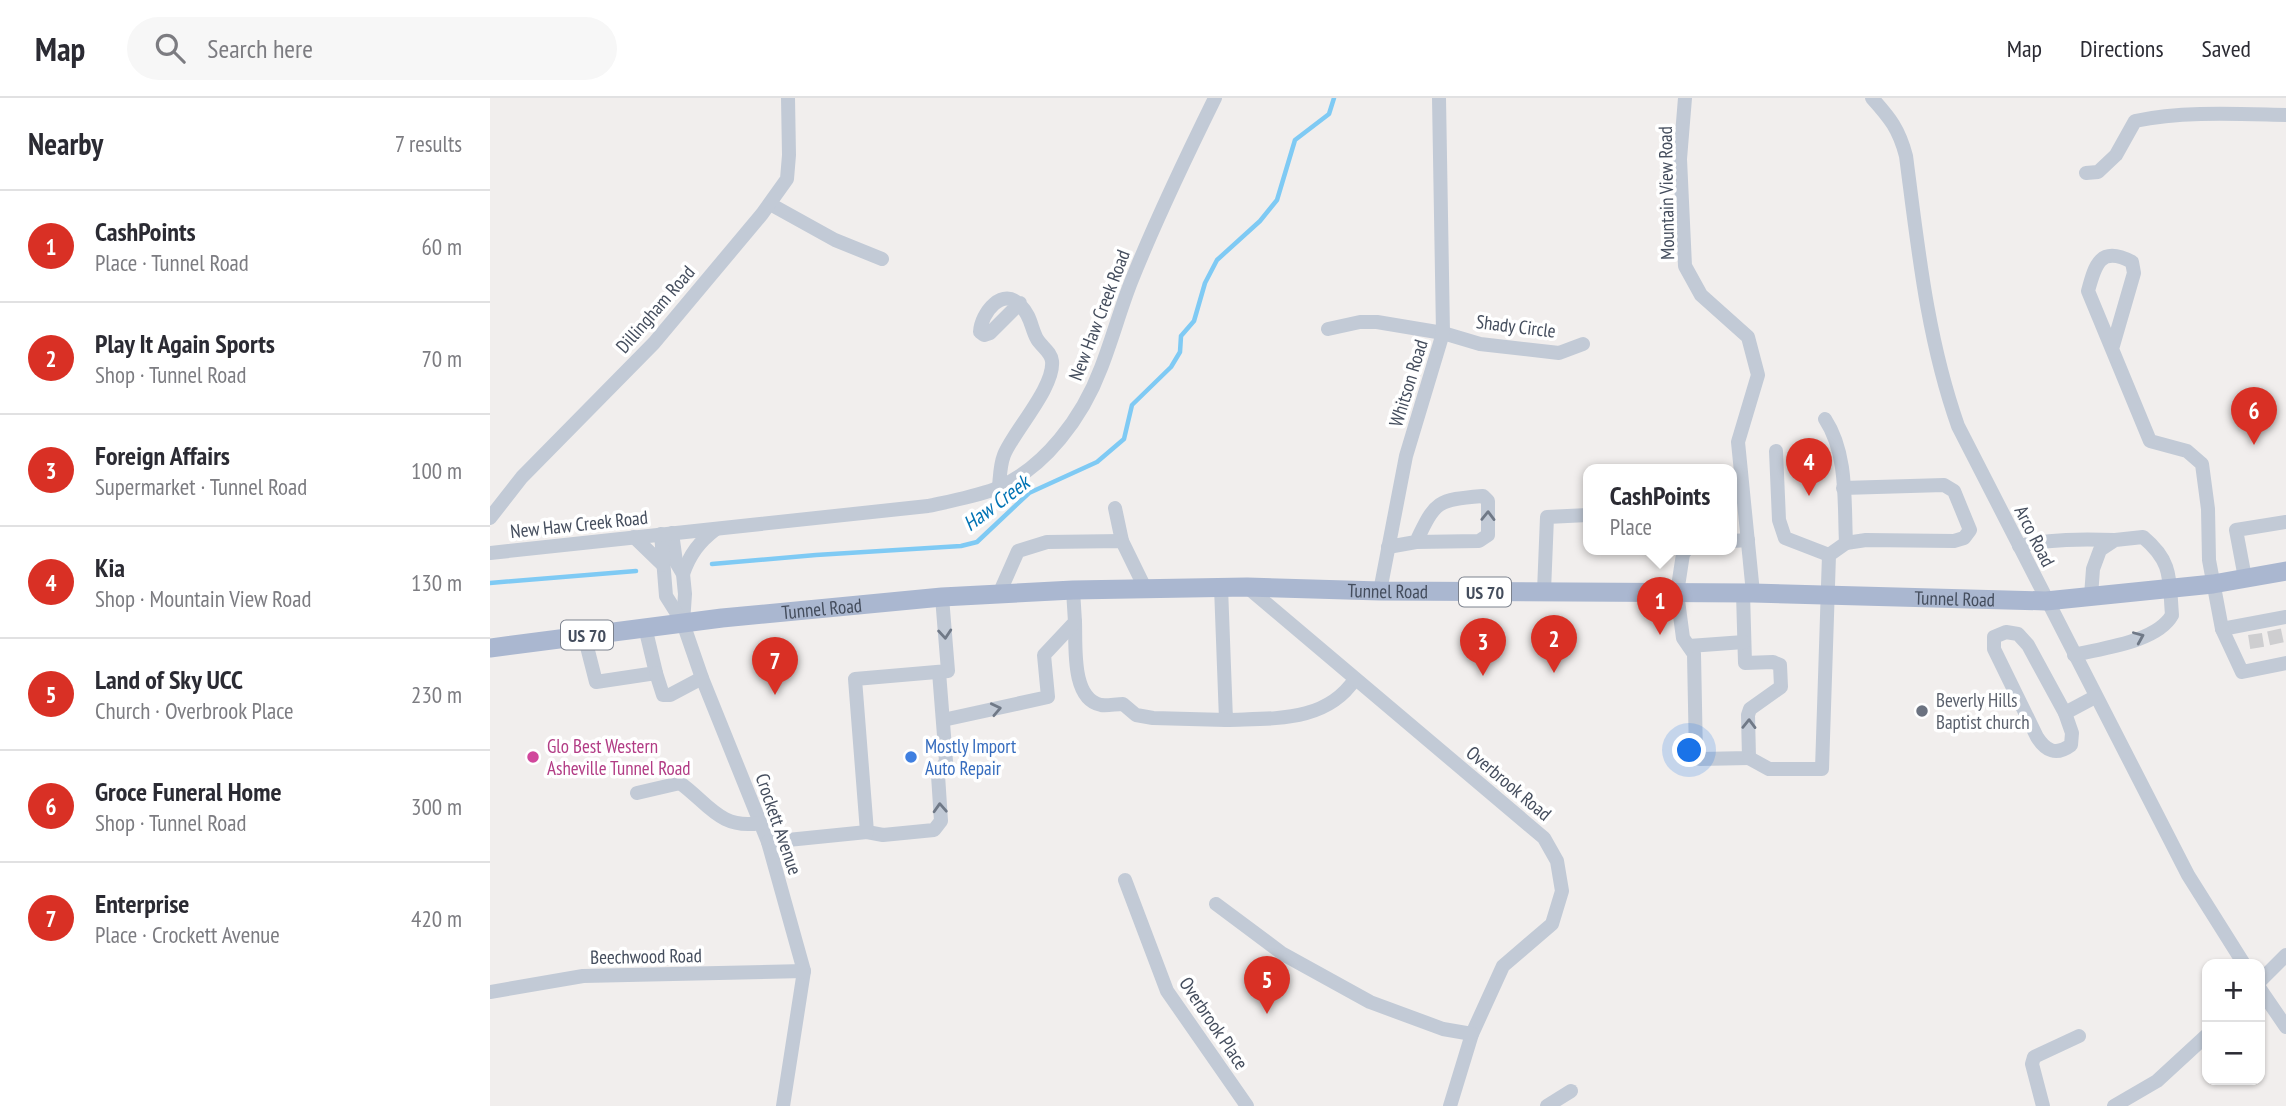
<!DOCTYPE html>
<meta charset="utf-8">
<style>
body{margin:0;font-family:"PT Sans Narrow",sans-serif;background:#f7f7f7;color:#2b2b33}
.controls{position:absolute;right:21px;bottom:21px;display:grid;overflow:hidden;border-radius:14px;box-shadow:0 2px 5px #0004}
.controls button{width:63px;height:63px;display:grid;place-items:center;padding:0;border:0;border-bottom:2px solid #e1e1e2;background:#fff;color:#2b2b33;font:35px sans-serif}
.you{position:absolute;left:1200px;top:653px;width:24px;height:24px;margin:-18px;border:5px solid #fff;border-radius:50%;background:#1a73e8;box-shadow:0 0 0 10px #1a73e833}
.badge{display:grid;place-items:center;width:46px;height:46px;border-radius:50%;background:#d93025;color:#fff;font-size:23px;font-weight:700}
.pin{position:absolute;translate:-50% -58px;filter:drop-shadow(0 2px 4px #0008)}
.pin::after{content:'';position:absolute;top:37px;width:24px;height:21px;background:inherit;clip-path:polygon(0 0,100% 0,50% 100%)}
.popup{position:absolute;left:1093px;top:366px;width:154px;height:91px;box-sizing:border-box;display:grid;place-content:center;border-radius:14px;background:#fff;filter:drop-shadow(0 2px 5px #0005);font-size:23px;white-space:nowrap;color:#7c7c81}
.popup b{font-size:26px;color:#2b2b33}
.popup::after{content:'';position:absolute;left:50%;top:100%;margin-left:-14px;border:14px solid transparent;border-top-color:#fff}
.list{margin:0;padding:0;list-style:none}
h2{display:flex;justify-content:space-between;align-items:center;height:91px;margin:0;padding:0 28px;font-size:30px}
h2 small{font-size:23px;font-weight:400;color:#7c7c81}
.list li{display:grid;grid-template-columns:46px 1fr auto;gap:21px;align-items:center;box-sizing:border-box;height:112px;padding:0 28px;border-top:2px solid #e1e1e2}
.list b{display:block;font-size:26px;white-space:nowrap}
.list p{margin:0;font-size:23px;white-space:nowrap;color:#7c7c81}
.list em{font-size:23px;font-style:normal;color:#7c7c81}
.icon{flex:none;width:38px;height:38px;fill:none;stroke:currentColor;stroke-width:2;stroke-linecap:round;stroke-linejoin:round}
.map{position:relative;flex:none;width:1796px;height:1008px;overflow:hidden}
header{display:flex;align-items:center;gap:42px;box-sizing:border-box;height:98px;padding:0 35px;background:#fff;border-bottom:2px solid #e1e1e2}
header strong{font-size:33px}
nav{display:flex;gap:38px;margin-inline-start:auto;font-size:24px}
.search{width:490px;height:63px;background:#f7f7f7;display:flex;align-items:center;gap:18px;box-sizing:border-box;padding:0 24px;border-radius:38px;color:#7c7c81;font-size:26px}
main{display:flex}
aside{flex:1;background:#fff}
.map>svg:first-child{display:block}
</style>
<header>
<strong>Map</strong>
<div class="search"><svg class="icon" aria-label="search" viewBox="0 0 24 24"><circle cx="10" cy="10" r="6"/><path d="M15 15l6 6"/></svg>Search here</div>
<nav><a>Map</a><a>Directions</a><a>Saved</a></nav>
</header>
<main>
<aside>
<h2>Nearby<small>7 results</small></h2>
<ul class="list">
<li><span class="badge">1</span><div><b>CashPoints</b><p>Place · Tunnel Road</p></div><em>60 m</em></li>
<li><span class="badge">2</span><div><b>Play It Again Sports</b><p>Shop · Tunnel Road</p></div><em>70 m</em></li>
<li><span class="badge">3</span><div><b>Foreign Affairs</b><p>Supermarket · Tunnel Road</p></div><em>100 m</em></li>
<li><span class="badge">4</span><div><b>Kia</b><p>Shop · Mountain View Road</p></div><em>130 m</em></li>
<li><span class="badge">5</span><div><b>Land of Sky UCC</b><p>Church · Overbrook Place</p></div><em>230 m</em></li>
<li><span class="badge">6</span><div><b>Groce Funeral Home</b><p>Shop · Tunnel Road</p></div><em>300 m</em></li>
<li><span class="badge">7</span><div><b>Enterprise</b><p>Place · Crockett Avenue</p></div><em>420 m</em></li>
</ul>
</aside>
<div class="map">
<svg width="1796" height="1008" viewBox="0 0 1796 1008">
<rect width="100%" height="100%" fill="#f1eeed"/>
<g fill="none" stroke-linecap="round" stroke-linejoin="round">
<g stroke="#7fcaf4" stroke-width="4.5">
<polyline points="222,466 326,457 471,448 487,444 539,395 607,364 634,341 642,307 681,269 690,254 691,238 704,223 715,185 727,162 770,123 787,102 805,42 839,16 844,0"/>
<polyline points="0,485 146,473"/>
</g>
<g stroke="#ceced0" stroke-width="14" stroke-dasharray="14 7" stroke-linecap="butt">
<polyline points="1784,532 1788,551"/>
<polyline points="1765,536 1768,555"/>
</g>
<g stroke="#c2cad6" stroke-width="14">
<polyline points="1195,0 1190,61 1195,168 1211,197 1258,239 1268,277 1248,344 1263,495"/>
<path d="M1382,0c18,20 27,31 34,58 12,92 21,182 52,270l230,449 56,89"/>
<path d="M1596,75l12,-1 18,-17 19,-34c48,-10 102,-7 151,-6"/>
<polyline points="280,106 345,142 392,161"/>
<polyline points="838,231 870,224 887,224 953,235 990,246 1069,255 1093,246"/>
<path d="M1622,251l22,-76 -2,-11c-32,-17 -37,3 -44,29l62,150 37,10 15,13 6,45 1,51 13,69 64,-12"/>
<polyline points="1286,353 1289,422 1295,440 1339,457"/>
<path d="M509,389c1,-11 1,-22 5,-32 9,-23 51,-68 48,-94 -1,-9 -10,-14 -15,-22 -6,-11 -6,-23 -16,-33 -18,-21 -40,7 -41,26l4,3 6,-2 30,-30"/>
<polyline points="1353,390 1454,387 1464,393 1480,432 1474,440 1464,443 1376,442 1356,445"/>
<polyline points="625,410 632,443"/>
<polyline points="0,420 32,379 164,245 272,116 297,81 299,57 298,0"/>
<polyline points="182,435 186,464 193,476 195,496 193,525"/>
<polyline points="171,436 176,498 193,525 212,580 278,744 314,873 293,1008"/>
<polyline points="144,439 173,467"/>
<polyline points="1242,443 1258,442"/>
<path d="M1529,448c32,-7 62,-7 95,-6"/>
<path d="M898,449l28,-5 63,-1 9,-6v-34l-5,-5c-46,4 -47,4 -67,46"/>
<polyline points="1197,451 1193,456 1187,495 1193,540 1204,556 1206,659 1210,661 1259,660 1258,617 1260,611 1291,589 1290,567 1283,564 1255,565 1253,495"/>
<path d="M0,455l438,-47c23,-5 45,-9 67,-17 50,-20 88,-73 106,-121 11,-28 19,-58 30,-86 25,-63 54,-123 84,-184"/>
<path d="M193,476c7,-20 16,-32 33,-45"/>
<polyline points="1755,480 1746,432 1796,424"/>
<path d="M731,489l5,133c47,-2 100,3 129,-41"/>
<polyline points="757,489 1054,740 1067,763 1072,793 1062,826 1013,868 982,936 960,1008"/>
<polyline points="890,493 916,358 953,235 949,0"/>
<polyline points="1054,493 1057,419 1098,417"/>
<polyline points="509,496 528,453 557,444 632,443 655,490"/>
<path d="M585,524c1,24 -4,77 26,83 6,1 15,-1 22,-1l13,11 17,3 73,2"/>
<polyline points="1732,531 1752,574 1796,565"/>
<path d="M1516,534l12,2 10,11 37,68 7,20 -1,12c-15,11 -25,6 -34,-8l-43,-88v-12z"/>
<polyline points="94,537 106,584 166,575 155,529"/>
<polyline points="1199,548 1254,544"/>
<path d="M1584,557c28,-7 83,-13 98,-40 -3,-36 1,-53 -29,-78l-28,3 -15,10 -7,19 -2,27"/>
<polyline points="166,575 173,597 180,597 212,580"/>
<polyline points="1575,615 1605,599"/>
<polyline points="453,622 558,599 554,557 585,524 583,492"/>
<path d="M1259,660l20,11h53l7,-214 17,-12c-2,-41 2,-89 -21,-124"/>
<path d="M147,695l43,-10c28,20 40,47 80,40"/>
<polyline points="377,734 393,737 444,732 451,723 448,677 456,663 449,574"/>
<polyline points="278,744 377,734 365,581 458,573 452,499"/>
<polyline points="635,782 677,893 757,1008"/>
<polyline points="726,806 793,856 880,904 953,931 982,936"/>
<polyline points="1770,883 1796,857"/>
<polyline points="1770,891 1796,929"/>
<polyline points="0,894 93,878 314,873"/>
<polyline points="1057,1008 1081,993"/>
<polyline points="1553,1008 1542,966 1544,959 1589,938"/>
<polyline points="1624,1008 1667,983 1717,937"/>
</g>
<path stroke="#aab7d0" stroke-width="19" id="s1" d="M0,550l232,-30 220,-21 131,-7 174,-3 133,4 373,2 293,8 167,-17 73,-13"/>
</g>
<defs><path id="oneway-chevron" d="M-2-3.5L2.5 0L-2 3.5" fill="none" stroke-width="1.6" stroke-linecap="round" stroke-linejoin="round" transform="scale(1.75)"/></defs>
<g stroke="#707987">
<use href="#oneway-chevron" transform="translate(998 418) rotate(-89)"/>
<use href="#oneway-chevron" transform="translate(455 536) rotate(85)"/>
<use href="#oneway-chevron" transform="translate(1649 539) rotate(-23)"/>
<use href="#oneway-chevron" transform="translate(506 611) rotate(-12)"/>
<use href="#oneway-chevron" transform="translate(1259 626) rotate(-89)"/>
<use href="#oneway-chevron" transform="translate(450 710) rotate(-93)"/>
</g>
<circle fill="#6b7280" stroke="#fff" stroke-width="2.5" cx="1432" cy="613" r="7"/>
<circle fill="#d1479c" stroke="#fff" stroke-width="2.5" cx="43" cy="659" r="7"/>
<circle fill="#3f7fe0" stroke="#fff" stroke-width="2.5" cx="421" cy="659" r="7"/>
<g text-anchor="middle" dominant-baseline="central" stroke-width="7" stroke-linejoin="round" paint-order="stroke">
<g fill="#fff" stroke="#7c828e" stroke-width="2">
<rect x="969" y="479.5" width="52" height="29" rx="5"/>
<rect x="71" y="522.5" width="52" height="29" rx="5"/>
</g>
<g font-size="18" font-weight="bold" fill="#444d5d">
<text x="995" y="494">US 70</text>
<text x="97" y="537">US 70</text>
</g>
<g font-size="19" fill="#444d5d" stroke="#fff">
<text transform="translate(1176 95) rotate(-91)">Mountain View Road</text>
<text transform="translate(165 211) rotate(-49)">Dillingham Road</text>
<text transform="translate(609 217) rotate(-69)">New Haw Creek Road</text>
<text transform="translate(1026 228) rotate(7)">Shady Circle</text>
<text transform="translate(918 285) rotate(-73)">Whitson Road</text>
<text transform="translate(89 426) rotate(-6)">New Haw Creek Road</text>
<text transform="translate(1545 438) rotate(63)">Arco Road</text>
<text stroke="none"><textPath href="#s1" startOffset="901">Tunnel Road</textPath></text>
<text stroke="none"><textPath href="#s1" startOffset="1468">Tunnel Road</textPath></text>
<text stroke="none"><textPath href="#s1" startOffset="334">Tunnel Road</textPath></text>
<text transform="translate(1019 685) rotate(40)">Overbrook Road</text>
<text transform="translate(289 726) rotate(71)">Crockett Avenue</text>
<text transform="translate(156 858) rotate(-1)">Beechwood Road</text>
<text transform="translate(724 925) rotate(56)">Overbrook Place</text>
</g>
<g font-size="19" fill="#5b616d" stroke="#fff" text-anchor="start">
<text x="1446" y="602">Beverly Hills<tspan x="1446" dy="22">Baptist church</tspan></text>
</g>
<g font-size="19" fill="#b23c85" stroke="#fff" text-anchor="start">
<text x="57" y="648">Glo Best Western<tspan x="57" dy="22">Asheville Tunnel Road</tspan></text>
</g>
<g font-size="19" fill="#366cbe" stroke="#fff" text-anchor="start">
<text x="435" y="648">Mostly Import<tspan x="435" dy="22">Auto Repair</tspan></text>
</g>
<g font-size="21" font-style="italic" fill="#0073b4" stroke="#fff">
<text transform="translate(506 405) rotate(-37)">Haw Creek</text>
</g>
</g>
</svg>
<div class="controls">
<button>+</button>
<button>−</button>
</div>
<div class="you"></div>
<div class="pin badge" style="left:1170px;top:537px">1</div>
<div class="popup"><b>CashPoints</b>Place</div>
<div class="pin badge" style="left:1064px;top:575px">2</div>
<div class="pin badge" style="left:993px;top:578px">3</div>
<div class="pin badge" style="left:1319px;top:398px">4</div>
<div class="pin badge" style="left:777px;top:916px">5</div>
<div class="pin badge" style="left:1764px;top:347px">6</div>
<div class="pin badge" style="left:285px;top:597px">7</div>
</div>
</main>
